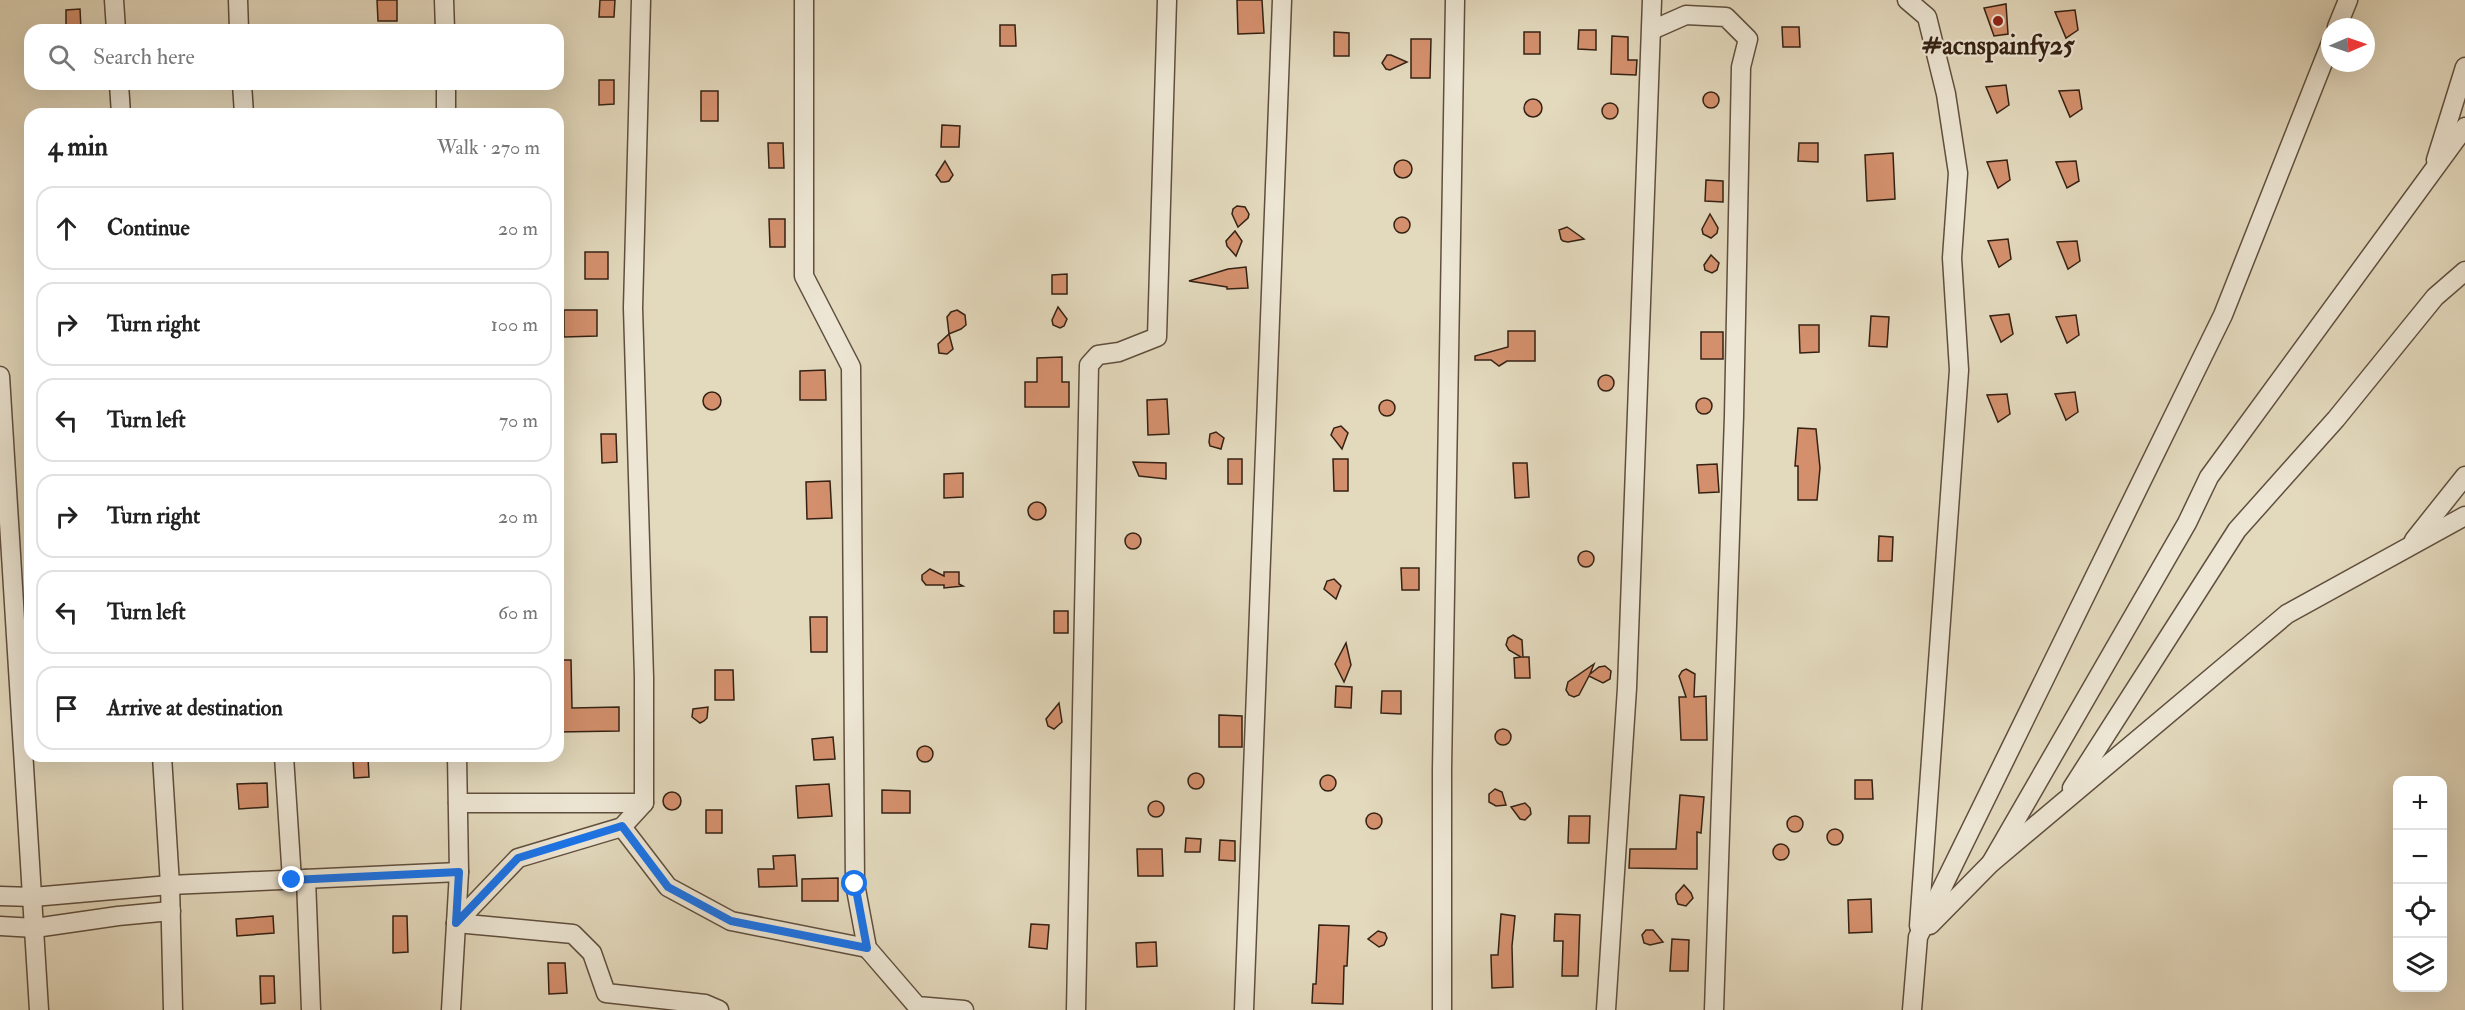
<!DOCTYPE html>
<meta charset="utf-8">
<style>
body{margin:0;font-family:"IM FELL Double Pica",serif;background:#f6f6f6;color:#222}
.controls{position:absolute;right:18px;bottom:18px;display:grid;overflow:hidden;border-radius:12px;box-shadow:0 6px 24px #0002}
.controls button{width:54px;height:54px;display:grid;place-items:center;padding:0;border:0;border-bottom:2px solid #e0e0e0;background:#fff;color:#222;font:30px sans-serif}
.compass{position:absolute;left:2321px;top:18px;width:54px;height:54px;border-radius:50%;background:#fff;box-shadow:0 6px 24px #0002;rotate:88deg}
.stop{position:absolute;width:18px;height:18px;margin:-14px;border:4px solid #1a73e8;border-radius:50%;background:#fff}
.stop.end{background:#1a73e8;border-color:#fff;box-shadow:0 2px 6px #0008}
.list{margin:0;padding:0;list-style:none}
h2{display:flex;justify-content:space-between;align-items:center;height:78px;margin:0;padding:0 24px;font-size:26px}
h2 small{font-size:20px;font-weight:400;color:#767676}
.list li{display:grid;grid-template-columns:39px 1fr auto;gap:18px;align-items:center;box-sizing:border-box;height:84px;margin:0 12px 12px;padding:0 12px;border:2px solid #e0e0e0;border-radius:18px}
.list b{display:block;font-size:22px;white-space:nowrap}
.list em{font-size:20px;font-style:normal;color:#767676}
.icon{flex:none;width:33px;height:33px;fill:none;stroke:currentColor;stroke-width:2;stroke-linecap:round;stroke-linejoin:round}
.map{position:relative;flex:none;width:2465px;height:1010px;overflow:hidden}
.search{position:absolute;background:#fff;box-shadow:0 6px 24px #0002;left:24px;top:24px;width:540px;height:66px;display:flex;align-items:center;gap:15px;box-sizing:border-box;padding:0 21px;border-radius:18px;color:#767676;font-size:22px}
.panel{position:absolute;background:#fff;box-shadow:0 6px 24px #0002;left:24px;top:108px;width:540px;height:654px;border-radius:18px}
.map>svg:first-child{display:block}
</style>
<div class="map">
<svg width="2465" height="1010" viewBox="0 0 2465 1010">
<rect width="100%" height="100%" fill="#e3d9bd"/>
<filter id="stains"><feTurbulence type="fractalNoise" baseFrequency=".00333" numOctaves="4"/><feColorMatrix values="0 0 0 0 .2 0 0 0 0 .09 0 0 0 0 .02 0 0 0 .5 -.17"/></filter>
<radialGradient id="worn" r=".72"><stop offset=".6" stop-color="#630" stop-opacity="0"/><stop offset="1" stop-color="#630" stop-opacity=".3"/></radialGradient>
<g fill="#d4906d" stroke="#342114" stroke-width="1.5">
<polygon points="377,0 397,0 397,21 378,21"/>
<polygon points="600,0 615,0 614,17 599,17"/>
<polygon points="1237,0 1262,0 1264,33 1238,34"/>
<polygon points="2006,4 2008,34 1994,36 1984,8"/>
<polygon points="80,9 81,30 66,30 66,10"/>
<polygon points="2075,10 2078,30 2066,38 2055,12"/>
<polygon points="1000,25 1015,25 1016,46 1000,46"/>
<polygon points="1782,27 1799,27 1800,47 1783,47"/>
<polygon points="1579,30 1596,30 1596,50 1578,49"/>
<polygon points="1334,32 1349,33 1349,56 1334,56"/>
<rect x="1524" y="32" width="16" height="22"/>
<polygon points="1612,36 1628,37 1628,60 1637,60 1636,75 1611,74"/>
<polygon points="1411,39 1431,39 1430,78 1411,78"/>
<polygon points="1387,55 1391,55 1407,62 1390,70 1386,69 1382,63"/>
<polygon points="599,80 614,80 614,104 599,105"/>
<polygon points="2006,85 2009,105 1997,113 1986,87"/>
<polygon points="2079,90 2082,109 2070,117 2059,91"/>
<rect x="701" y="91" width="17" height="30"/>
<circle cx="1711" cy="100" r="8"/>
<circle cx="1533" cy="108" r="9"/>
<circle cx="1610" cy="111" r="8"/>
<polygon points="942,125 960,126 959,147 941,147"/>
<polygon points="768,143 783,143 784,168 769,168"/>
<polygon points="1799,143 1818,143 1818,162 1798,161"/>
<polygon points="1893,153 1895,199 1867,201 1865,155"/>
<circle cx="1403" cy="169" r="9"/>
<polygon points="2007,160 2010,180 1998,188 1987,162"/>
<polygon points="945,161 953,175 949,181 945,182 941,182 936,175"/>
<polygon points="2076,161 2079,181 2067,188 2056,162"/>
<polygon points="1706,180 1723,181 1723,202 1705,201"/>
<polygon points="1237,206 1245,207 1249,214 1248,218 1238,227 1232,214 1233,209"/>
<polygon points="1710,214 1718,228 1717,233 1711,238 1703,234 1702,229"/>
<circle cx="1402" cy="225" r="8"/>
<polygon points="769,219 785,219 785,247 770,247"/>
<polygon points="1567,227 1570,229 1584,239 1568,242 1563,241 1561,239 1559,230"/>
<polygon points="1235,231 1242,241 1236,256 1227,246 1226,241"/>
<polygon points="2008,239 2011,259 1999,267 1988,241"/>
<polygon points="2077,241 2080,261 2068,269 2057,242"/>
<rect x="585" y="252" width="23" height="27"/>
<polygon points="1711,255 1719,263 1717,270 1712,273 1705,270 1704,265"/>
<polygon points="1246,267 1248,288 1227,289 1227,287 1189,281 1228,269"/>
<polygon points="1067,274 1067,294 1052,294 1052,275"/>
<polygon points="1058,307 1067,319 1064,326 1060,328 1053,325 1052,320"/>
<polygon points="564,310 597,310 597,336 564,337"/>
<polygon points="957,310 965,315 966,325 961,329 949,334 947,317 951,312"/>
<polygon points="2009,314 2013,334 2001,342 1990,316"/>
<polygon points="2076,315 2079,335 2067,343 2056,317"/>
<polygon points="1871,316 1889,317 1887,347 1869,346"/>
<polygon points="1799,325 1819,325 1819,352 1800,353"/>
<polygon points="1508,331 1535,331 1535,361 1507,361 1499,366 1491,360 1475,360 1475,356 1508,347"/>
<rect x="1701" y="332" width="22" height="27"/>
<polygon points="949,334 953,349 947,354 939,353 938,344"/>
<polygon points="1062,357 1062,382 1069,382 1069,407 1025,407 1025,382 1037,382 1037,358"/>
<polygon points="825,370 826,400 800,400 800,371"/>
<circle cx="1606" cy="383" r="8"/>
<circle cx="712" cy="401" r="9"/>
<polygon points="2075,392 2078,412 2066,420 2055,394"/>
<polygon points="2007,394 2010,414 1998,422 1987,395"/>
<circle cx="1704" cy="406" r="8"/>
<polygon points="1167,399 1169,434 1148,435 1147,400"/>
<circle cx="1387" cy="408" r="8"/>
<polygon points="1341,426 1348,433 1342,449 1331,435 1334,428"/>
<polygon points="1798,428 1816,429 1820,468 1817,500 1798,500 1798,466 1795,466"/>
<polygon points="1216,432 1224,438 1221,449 1210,446 1209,442 1210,434"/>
<polygon points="601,434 616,434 617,462 602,463"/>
<rect x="1228" y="459" width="14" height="25"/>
<polygon points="1333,459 1348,459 1348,491 1334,491"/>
<polygon points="1133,462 1166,463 1166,479 1139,476"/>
<polygon points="1513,463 1527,463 1529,497 1515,498"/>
<polygon points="1717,464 1719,492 1699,493 1697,465"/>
<polygon points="963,473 963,497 944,498 944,474"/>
<polygon points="830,481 832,518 807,519 806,482"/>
<circle cx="1037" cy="511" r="9"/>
<circle cx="1133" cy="541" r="8"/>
<polygon points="1879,536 1893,537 1892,561 1878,561"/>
<circle cx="1586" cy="559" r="8"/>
<polygon points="1401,568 1419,568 1419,590 1402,590"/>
<polygon points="930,569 944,576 944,572 959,572 959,584 963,586 944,588 944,585 926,585 922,580 922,575"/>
<polygon points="1334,579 1341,586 1336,599 1324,589 1327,581"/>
<rect x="1054" y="611" width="14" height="22"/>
<polygon points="810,617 827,617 827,652 811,652"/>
<polygon points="1513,635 1522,640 1523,657 1529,657 1530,678 1515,678 1514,658 1521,657 1509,650 1506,645 1508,638"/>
<polygon points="1346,643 1351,665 1344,682 1335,664"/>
<polygon points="558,660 571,660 572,708 619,707 619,731 558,732"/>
<polygon points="1594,664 1590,674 1599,667 1605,666 1611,671 1610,679 1603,683 1589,676 1579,695 1574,697 1569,695 1566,690 1568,682"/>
<polygon points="1686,669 1695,674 1694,697 1706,696 1707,740 1681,740 1679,697 1686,697 1679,676 1682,671"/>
<polygon points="715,670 733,670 734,700 715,700"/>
<polygon points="1336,686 1352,687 1351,708 1335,707"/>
<polygon points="1382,691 1401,691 1401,714 1381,713"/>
<polygon points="1059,703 1062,722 1054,729 1048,726 1046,719"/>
<polygon points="708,707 707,718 704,721 700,723 692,717 693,709"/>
<polygon points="1219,715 1242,716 1242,747 1219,747"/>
<circle cx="1503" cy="737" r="8"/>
<polygon points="833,737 835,759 814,760 812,739"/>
<circle cx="925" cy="754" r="8"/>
<polygon points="368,757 369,777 354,778 353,758"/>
<circle cx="1196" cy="781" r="8"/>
<circle cx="1328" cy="783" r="8"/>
<polygon points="1855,780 1872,780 1873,799 1855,799"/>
<polygon points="267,783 268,807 239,809 237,784"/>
<polygon points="829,784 832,816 798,818 796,786"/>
<polygon points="1495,789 1502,792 1506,805 1496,806 1489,802 1489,794"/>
<polygon points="882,790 910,791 910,813 882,813"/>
<circle cx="672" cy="801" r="9"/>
<polygon points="1680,795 1704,797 1701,833 1697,832 1697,869 1629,868 1630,849 1676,849"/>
<circle cx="1156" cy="809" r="8"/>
<polygon points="1525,803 1530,808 1531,814 1525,820 1520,819 1511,807"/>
<rect x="706" y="810" width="16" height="23"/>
<circle cx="1374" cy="821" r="8"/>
<circle cx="1795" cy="824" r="8"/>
<polygon points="1569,816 1590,816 1589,843 1568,843"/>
<circle cx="1835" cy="837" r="8"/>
<polygon points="1186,838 1201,839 1200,852 1185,852"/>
<polygon points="1220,840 1235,841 1235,861 1219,860"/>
<circle cx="1781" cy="852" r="8"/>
<polygon points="1137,849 1162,849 1163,876 1138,876"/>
<polygon points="795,855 797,886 759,887 758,869 774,869 773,856"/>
<polygon points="838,878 838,901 802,901 802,879"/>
<polygon points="1684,885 1691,893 1693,898 1686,906 1678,904 1676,899 1676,894"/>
<polygon points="1871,899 1872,932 1849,933 1848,900"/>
<polygon points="1501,914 1515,916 1512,946 1513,987 1492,988 1491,955 1498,955"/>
<polygon points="1555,914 1580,915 1578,976 1562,976 1563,941 1554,941"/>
<polygon points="273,916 274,933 237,936 236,919"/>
<polygon points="393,916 407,916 408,952 393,953"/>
<polygon points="1031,924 1049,925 1047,949 1029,947"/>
<polygon points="1319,925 1349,926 1347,966 1344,966 1343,1004 1312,1003 1313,984 1316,984"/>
<polygon points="1646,930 1653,930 1663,942 1650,945 1644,943 1642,935"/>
<polygon points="1378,931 1385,933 1387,938 1384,945 1379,947 1368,939"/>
<polygon points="1672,939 1689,940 1688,971 1670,971"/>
<polygon points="1156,942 1157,966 1137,967 1136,943"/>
<polygon points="548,963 565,963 567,993 549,994"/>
<polygon points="260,976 274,976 275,1003 261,1004"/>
</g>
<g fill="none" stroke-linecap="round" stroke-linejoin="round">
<defs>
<g id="minor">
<polyline points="114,0 116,30"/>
<polyline points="238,0 239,30"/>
<polyline points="444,0 445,30"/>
<polyline points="804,0 804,276 851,367 855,884 867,948 917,1006 964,1010"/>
<polyline points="1907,0 1927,17 1946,94 1958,173 1952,258 1959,370 1919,926"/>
<polyline points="2337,27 2348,0"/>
<polyline points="1652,30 1686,15 1726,17 1748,39 1741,67 1734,416 1714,1010"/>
<polyline points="119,84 121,114"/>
<polyline points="242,84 244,114"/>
<polyline points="446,84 446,114"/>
<polyline points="2436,160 2465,67"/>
<polyline points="0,376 39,1010"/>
<polyline points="2414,540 2465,476"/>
<polyline points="162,756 170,885 173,1010"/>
<polyline points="284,756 292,880"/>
<polyline points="2072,788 2237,530 2336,419 2435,297 2465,271"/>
<polyline points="458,803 644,803"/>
<polyline points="622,827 668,887 731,921 867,948"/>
<polyline points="1991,863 2187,523 2209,477 2465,127"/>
<polyline points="306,879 311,1010"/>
<polyline points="0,896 33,897 170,885 459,872"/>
<polyline points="456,923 518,858 622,827 644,803 644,677 633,308 641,0"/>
<polyline points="456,923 573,934 592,953 606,993 705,1004 719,1010"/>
<polyline points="1930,925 1991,863 2287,614 2465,516"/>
<polyline points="0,926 35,928 118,916 171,911"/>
<polyline points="451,1010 459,872 457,756"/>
<polyline points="1076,1010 1089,365 1098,355 1119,352 1157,337 1167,0"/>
<polyline points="1244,1010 1282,0"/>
<polyline points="1442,1010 1442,770 1455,0"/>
<polyline points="1606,1010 1627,688 1652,0"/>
<polyline points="1912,1010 1918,937 2223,315 2330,45"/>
</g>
</defs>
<use href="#minor" stroke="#604f3e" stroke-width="21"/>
<use href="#minor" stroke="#ede6d4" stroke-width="18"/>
</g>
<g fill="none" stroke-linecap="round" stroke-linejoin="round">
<polyline stroke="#1a73e8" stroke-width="8" points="292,880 459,872 456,923 518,858 622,826 668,887 731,921 867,948 855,884"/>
</g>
<circle fill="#8f2418" stroke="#ede6d4" stroke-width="2" cx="1998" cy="21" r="6"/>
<g text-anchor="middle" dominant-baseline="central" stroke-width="4.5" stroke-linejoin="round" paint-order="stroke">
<g font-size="26" font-weight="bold" fill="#342114" stroke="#ede6d4">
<text x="1998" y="46">#acnspainfy25</text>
</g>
</g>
<rect width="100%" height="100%" filter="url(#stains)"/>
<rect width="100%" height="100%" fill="url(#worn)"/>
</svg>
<div class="controls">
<button>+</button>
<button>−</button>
<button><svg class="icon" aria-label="locate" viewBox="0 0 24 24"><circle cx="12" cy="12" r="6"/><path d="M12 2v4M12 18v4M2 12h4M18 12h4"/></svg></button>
<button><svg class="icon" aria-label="layers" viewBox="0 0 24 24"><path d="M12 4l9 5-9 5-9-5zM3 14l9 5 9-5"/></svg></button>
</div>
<svg class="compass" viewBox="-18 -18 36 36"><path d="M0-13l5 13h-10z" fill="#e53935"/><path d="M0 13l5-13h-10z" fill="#767676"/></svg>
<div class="stop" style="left:855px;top:884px"></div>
<div class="stop end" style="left:292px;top:880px"></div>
<div class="search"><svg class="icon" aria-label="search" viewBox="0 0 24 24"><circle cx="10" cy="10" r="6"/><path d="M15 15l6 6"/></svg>Search here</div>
<section class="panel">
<h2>4 min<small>Walk · 270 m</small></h2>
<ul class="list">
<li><svg class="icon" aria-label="ahead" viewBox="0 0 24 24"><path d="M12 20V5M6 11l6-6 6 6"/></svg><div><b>Continue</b></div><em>20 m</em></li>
<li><svg class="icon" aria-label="right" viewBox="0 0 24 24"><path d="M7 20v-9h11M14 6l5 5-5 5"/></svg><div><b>Turn right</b></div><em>100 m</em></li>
<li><svg class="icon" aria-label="left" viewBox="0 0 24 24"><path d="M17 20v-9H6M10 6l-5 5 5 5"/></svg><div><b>Turn left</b></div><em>70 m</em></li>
<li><svg class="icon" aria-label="right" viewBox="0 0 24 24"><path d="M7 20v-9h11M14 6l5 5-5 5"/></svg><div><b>Turn right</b></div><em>20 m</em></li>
<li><svg class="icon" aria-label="left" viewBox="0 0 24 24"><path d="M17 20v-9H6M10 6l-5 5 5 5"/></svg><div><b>Turn left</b></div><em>60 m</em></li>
<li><svg class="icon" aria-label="arrive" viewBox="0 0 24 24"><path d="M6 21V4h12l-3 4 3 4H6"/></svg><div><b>Arrive at destination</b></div></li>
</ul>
</section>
</div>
